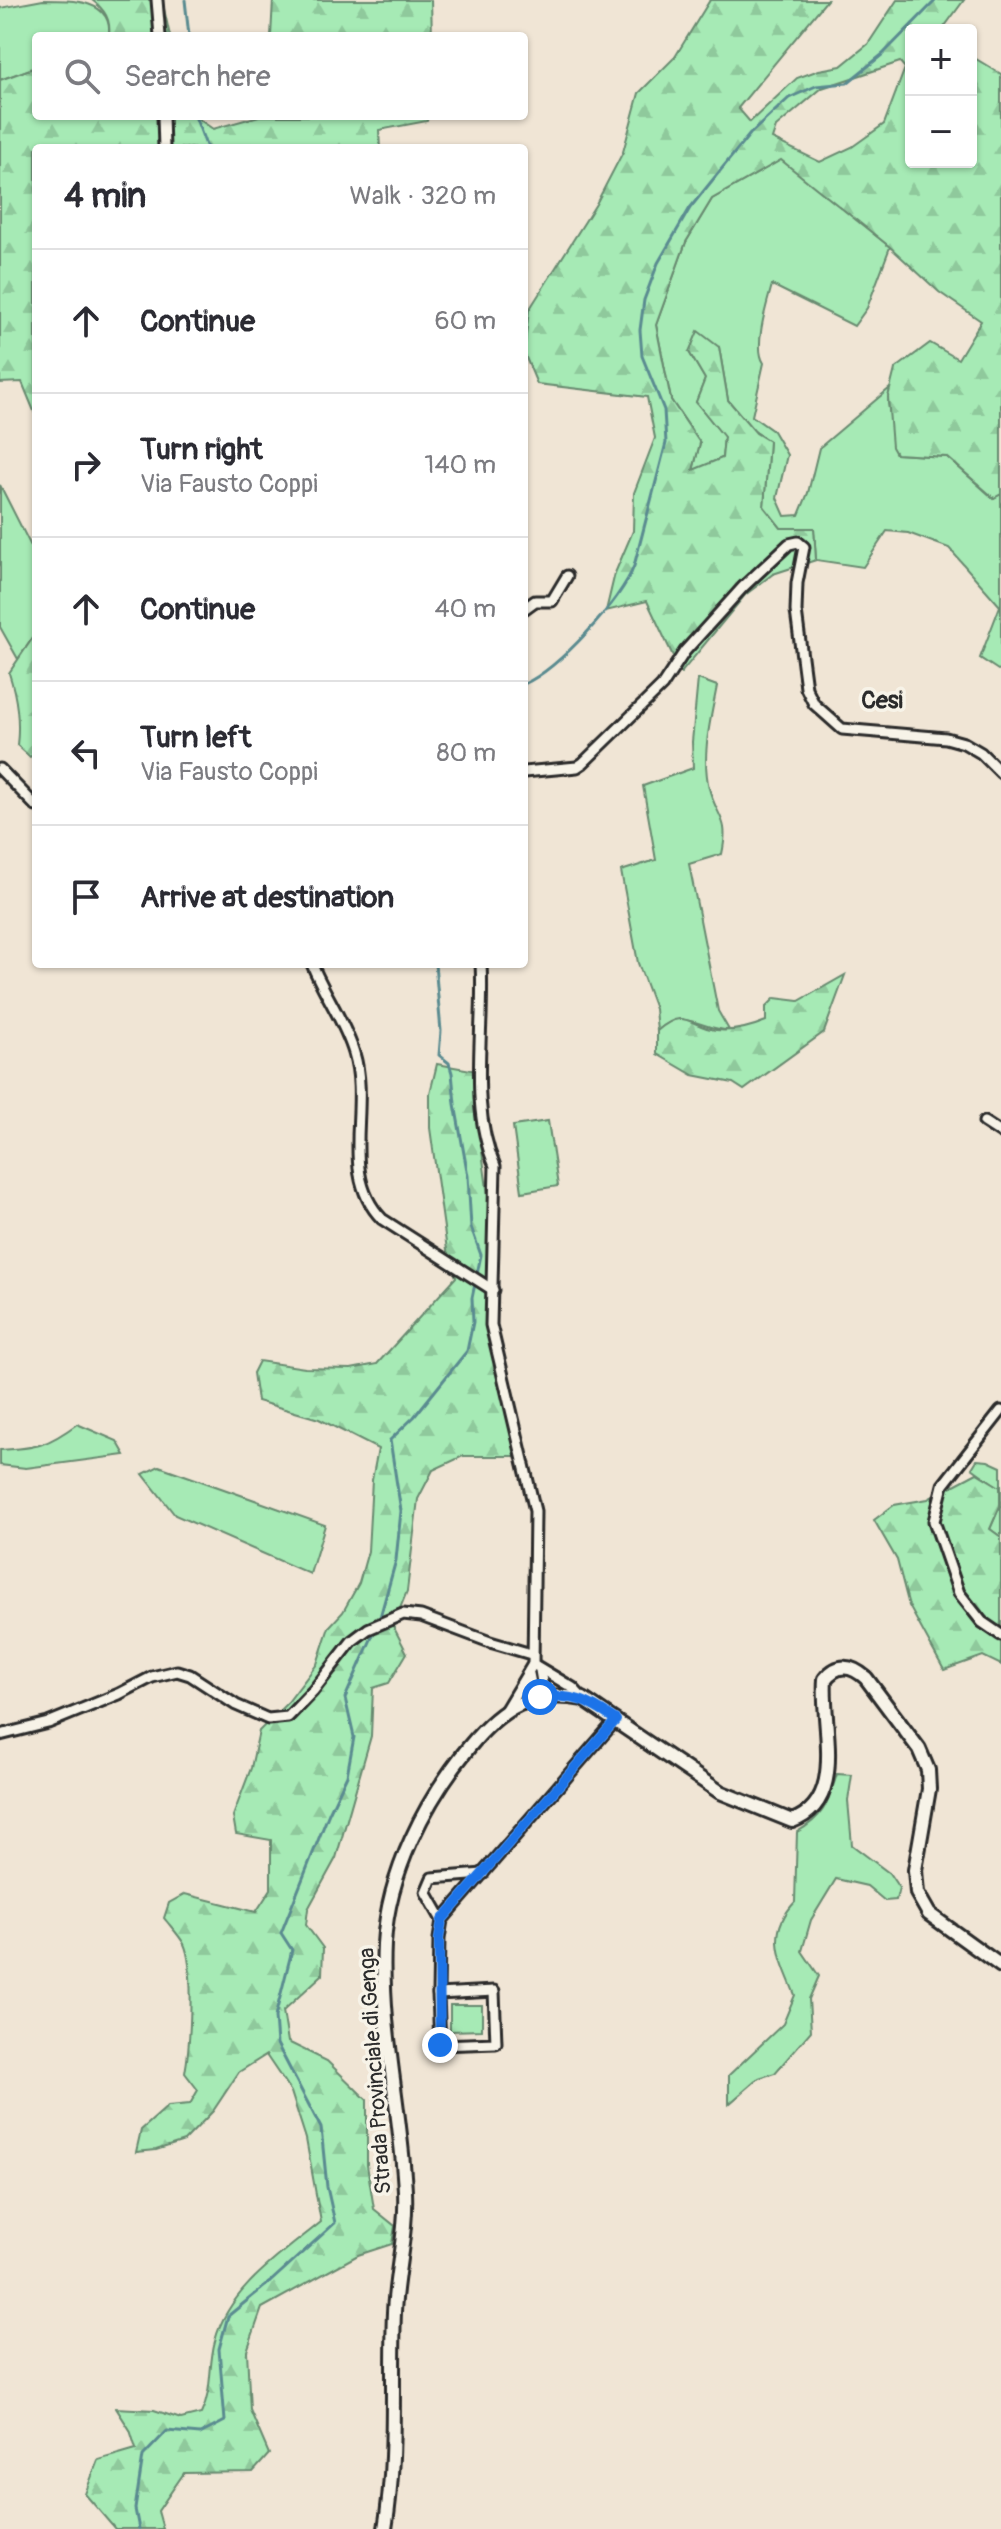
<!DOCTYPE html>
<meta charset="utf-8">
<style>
body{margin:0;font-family:Pangolin,sans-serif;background:#f7f7f7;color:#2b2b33}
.controls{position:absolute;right:24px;top:24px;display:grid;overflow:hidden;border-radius:8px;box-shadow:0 2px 6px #0004}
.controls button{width:72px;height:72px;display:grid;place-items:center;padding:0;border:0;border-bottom:2px solid #e1e1e2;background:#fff;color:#2b2b33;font:40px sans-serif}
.stop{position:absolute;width:24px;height:24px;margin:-18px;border:6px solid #1a73e8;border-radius:50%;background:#fff}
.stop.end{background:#1a73e8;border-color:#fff;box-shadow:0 2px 8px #0008}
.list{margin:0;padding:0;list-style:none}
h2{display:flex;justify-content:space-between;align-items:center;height:104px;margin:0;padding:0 32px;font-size:34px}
h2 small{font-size:26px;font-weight:400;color:#7c7c81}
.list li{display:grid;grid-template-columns:52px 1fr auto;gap:24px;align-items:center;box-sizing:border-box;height:144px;padding:0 32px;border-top:2px solid #e1e1e2}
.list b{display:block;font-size:30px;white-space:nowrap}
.list p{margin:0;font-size:26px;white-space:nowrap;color:#7c7c81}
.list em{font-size:26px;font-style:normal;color:#7c7c81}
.icon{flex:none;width:44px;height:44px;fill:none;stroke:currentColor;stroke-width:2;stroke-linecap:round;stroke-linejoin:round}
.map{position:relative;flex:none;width:1001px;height:2529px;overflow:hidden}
.search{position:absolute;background:#fff;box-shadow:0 2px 6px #0004;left:32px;top:32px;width:496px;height:88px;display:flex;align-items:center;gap:20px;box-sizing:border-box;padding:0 28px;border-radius:8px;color:#7c7c81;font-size:30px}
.panel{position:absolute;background:#fff;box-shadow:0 2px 6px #0004;left:32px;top:144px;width:496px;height:824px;border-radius:8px}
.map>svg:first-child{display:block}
</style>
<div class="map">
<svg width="1001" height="2529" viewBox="0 0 1001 2529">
<defs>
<pattern id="forest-firs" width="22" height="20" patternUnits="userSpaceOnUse" patternTransform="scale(2)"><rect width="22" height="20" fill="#a6eab5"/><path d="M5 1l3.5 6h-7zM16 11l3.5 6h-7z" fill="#8fc99c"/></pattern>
</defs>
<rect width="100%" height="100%" fill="#f0e5d5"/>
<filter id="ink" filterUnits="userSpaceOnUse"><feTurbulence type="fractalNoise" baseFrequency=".0125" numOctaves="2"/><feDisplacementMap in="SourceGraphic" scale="16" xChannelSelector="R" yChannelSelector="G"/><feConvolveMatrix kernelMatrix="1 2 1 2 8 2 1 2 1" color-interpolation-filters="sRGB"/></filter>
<g filter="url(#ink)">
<g fill="#a6eab5" stroke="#688a70" stroke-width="2">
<path d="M43,0c31,0 70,0 66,36h-73v31l-36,13v-72z"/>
<path d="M782,159l108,88 -23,61 -13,18 -82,-41c-5,18 -19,63 -8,78l-12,53 21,15 14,24 -10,43 8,18 14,-1 9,-22 11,-45 71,-60 -2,15 8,51 51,3 46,41 8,-4v175l-3,1 -18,-12 20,-52 -51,-58 -41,-15 -21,-2 -24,36 -47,-7 -2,-32h-33l-17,-22 5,-65 -16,-11 -25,-30 -9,-53 -30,5 16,27 -9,23 28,34 -2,22 -29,13 7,-28 -29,-43 -15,-75 30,-83 26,-43z"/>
<polygon points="0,485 36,556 36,633 18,659 0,627"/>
<path d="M698,679l19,7c-6,32 -16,68 -8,102 8,31 21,29 13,66l-33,10 29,147 11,19c-30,0 -44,-24 -72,1l-2,-22 -17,-46 -17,-92 35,-11 -13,-74 50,-18 -1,-26z"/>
<polygon points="548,1121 558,1186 522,1192 513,1126"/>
<path d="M77,1424l40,17 8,14 -99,13 -26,-3v-15c37,-2 47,-4 77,-26z"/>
<polygon points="977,1460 988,1461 1001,1467 1001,1537 990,1529 1000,1506 1000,1488 972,1468"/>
<polygon points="159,1466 325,1525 310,1574 175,1515 143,1474"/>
<path d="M837,1774l15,1 -4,26 4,44 37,28 10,15 -3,12 -11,1 -18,-15 -31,-7 -25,41 -9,31 17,25 -10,23 2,32 -36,42 -16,5 -30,26v-29l54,-51 12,-29c-14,-35 -30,-61 0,-93l2,-70c28,-16 31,-30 40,-58z"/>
<polygon points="450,2005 482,2005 482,2030 450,2031"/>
</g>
<g fill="url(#forest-firs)" stroke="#688a70" stroke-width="2" fill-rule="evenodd">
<path d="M92,0h70l8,36h-61c2,-17 -4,-26 -17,-36z"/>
<polygon points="273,0 431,0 432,36 271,36"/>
<path d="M710,0h117l-89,108 12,14 47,-44 22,-8 22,-4 27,-22 29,-44h67l-22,30h-31v132h60v-106l30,18v420l-7,4 -47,-41 -51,-3 -4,-7 -4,-50 7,-28 35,-26 28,16 23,-38 -42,-29 -49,-45 -109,-87 -69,39 -26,43 -30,83 15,75 29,43 -7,27 29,-12 2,-21 -28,-35 9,-23 -16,-27 9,-21 21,16 9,53 28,33 13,8 -5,66 17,21h33l2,32 -43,14 -28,21 -64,78 -34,-72 -41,10 9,-38 18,-42 1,-38 21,-55 -8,-41 -110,-13 -13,-31 5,-43 67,-106 27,-52 16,-59 36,-36zM900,62l5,6 -21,56 -32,23 -32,15 -48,-23 4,-12 46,-39z"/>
<polygon points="36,67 36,116 201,116 200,120 213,129 259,116 428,116 427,121 379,130 380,148 36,148 36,416 22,382 0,383 0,80"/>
<path d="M36,633v119l-6,5 -13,-12c3,-25 0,-47 -8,-72z"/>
<path d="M845,975l-21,57 -80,58 -11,-7 -40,-8 -36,-21v-23c28,-25 33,-4 59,-1 18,2 33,-2 50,-9v-14l9,-9 24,3z"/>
<path d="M437,1064l40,7v43l13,97 5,116 31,129h-63l-30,14 -15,29 -11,92 -14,35 14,27 -18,30 -16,5 -2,48 -35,122 -28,51 -2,16 17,23 -1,27 -39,36 5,31 39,19 40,39v65l7,44 21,17 -3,18 -34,11 -96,53 -15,43 3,59 19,44 -16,18 -69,1 -26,38 5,18h-48l-30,-35 13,-34 38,-11 -6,-19 -14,-22 38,2 27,9 20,-5c12,-24 7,-48 14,-73 13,-52 67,-87 106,-119l-15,-83 -15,-47 -25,-37 -27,17 -26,39 -29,30 -28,9 -20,2 5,-22 27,-24 22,-2 8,-14 -13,-17c5,-27 10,-106 -1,-129 -5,-9 -13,-17 -20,-26l5,-15 16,-9 71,18 15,-23v-49l-35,-6 -3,-18 18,-48 8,-37 29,-29 29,-38 12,-37 14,-15 16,-29 9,-32 4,-71 6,-31 -59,-30 -62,-18 -4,-28 6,-12 46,7 46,1 26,-5 79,-87 -8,-20 -18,-129v-35z"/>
<polygon points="977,1473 1000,1487 1000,1506 990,1529 1001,1537 1001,1665 983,1656 944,1670 909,1606 897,1560 874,1520 894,1505 928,1499"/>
</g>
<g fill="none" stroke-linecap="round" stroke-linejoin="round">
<g stroke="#5a8b90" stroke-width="3">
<polyline points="185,0 189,36"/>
<polyline points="195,116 207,148"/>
<path d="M524,684c34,-15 97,-83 110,-118l32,-123 -2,-33 -22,-54 -2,-26 4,-30 14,-37 32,-55 25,-31 35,-43 39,-36 27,-12 31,-3 36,-29 53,-54"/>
<polyline points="379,1621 396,1560 401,1511 390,1440 414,1417 467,1351 473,1322 472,1298 481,1255 471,1227 468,1176 455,1104 452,1073 449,1063 439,1055 441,1031 435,964"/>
<polyline points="139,2529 135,2509 143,2456 167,2431 200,2434 225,2421 219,2349 228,2316 270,2282 335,2223 327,2187 321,2128 277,2044 275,2017 292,1950 281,1933 329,1813 347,1775 354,1737 345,1698 376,1628"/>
</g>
<defs>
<g id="minor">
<polyline points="157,0 160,36"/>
<polyline points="163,116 164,148"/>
<polyline points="524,609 535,601 552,601 567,576"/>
<polyline points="0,769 36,806"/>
<polyline points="524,772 577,767 583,763 662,686 685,651 743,587 789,544 798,542 804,547 797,583 796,611 806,688 814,704 842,729 946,738 964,743 981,753 1001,773"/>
<path d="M312,964c12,30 33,58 42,89 17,55 -16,121 28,166l111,71"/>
<path d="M481,964c4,66 -13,141 14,202l-4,159 44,186 -2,153 -27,45"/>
<polyline points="984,1122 1001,1133"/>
<polyline points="1001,1411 943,1485 934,1521 959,1593 982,1622 1001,1635"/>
<polyline points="533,1664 573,1688 583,1699"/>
<polyline points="529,1674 532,1689 540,1697"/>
<polyline points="540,1697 543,1688 540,1670"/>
<polyline points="0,1735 48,1723 119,1694 152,1677 177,1671 190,1675 236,1705 268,1719 288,1717 313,1691 352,1641 368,1629 403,1614 421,1616 490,1642 531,1654"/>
<polyline points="442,1920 616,1720"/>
<polygon points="494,1991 496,2043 440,2045 438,1994"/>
<polyline points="438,1994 439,1939 442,1920 426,1892 432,1878 483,1874"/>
</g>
<path id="secondary" d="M385,2529c12,-72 6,-145 9,-217 2,-41 13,-80 11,-121 -4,-82 -25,-164 -21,-247 4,-71 41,-143 85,-197 33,-40 62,-58 114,-48l137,93 72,29c56,-20 29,-96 33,-142 13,-16 26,-14 41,-1l53,71 9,21 1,19 -14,81 2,23 12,21 72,52"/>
</defs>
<use href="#minor" stroke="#2b2b2b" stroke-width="15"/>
<use href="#secondary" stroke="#2b2b2b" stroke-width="18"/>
<use href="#minor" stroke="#f7f3e8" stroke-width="9"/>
<use href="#secondary" stroke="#f7f3e8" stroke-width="12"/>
</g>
</g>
<g fill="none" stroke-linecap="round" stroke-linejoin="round" filter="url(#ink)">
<path stroke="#1a73e8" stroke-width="10" d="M440,2045l-1,-106 3,-19 174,-200c-29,-19 -41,-26 -76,-23"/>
</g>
<g text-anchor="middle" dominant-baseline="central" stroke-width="7" stroke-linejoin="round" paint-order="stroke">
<g font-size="22" fill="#2b2b2b" stroke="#f7f3e8">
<text transform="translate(375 2071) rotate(-94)">Strada Provinciale di Genga</text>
</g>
<g font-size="24" font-weight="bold" fill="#2b2b2b" stroke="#f7f3e8">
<text x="882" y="700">Cesi</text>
</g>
</g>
</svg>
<div class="controls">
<button>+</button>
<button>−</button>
</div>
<div class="stop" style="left:540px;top:1697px"></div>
<div class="stop end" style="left:440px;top:2045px"></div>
<div class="search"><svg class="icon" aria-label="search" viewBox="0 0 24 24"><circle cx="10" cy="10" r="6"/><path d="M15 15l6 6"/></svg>Search here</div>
<section class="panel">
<h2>4 min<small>Walk · 320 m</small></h2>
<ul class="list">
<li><svg class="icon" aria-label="ahead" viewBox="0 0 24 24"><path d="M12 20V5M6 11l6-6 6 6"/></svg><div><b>Continue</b></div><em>60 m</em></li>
<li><svg class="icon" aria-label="right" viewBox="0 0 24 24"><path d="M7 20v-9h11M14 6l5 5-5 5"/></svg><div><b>Turn right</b><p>Via Fausto Coppi</p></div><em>140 m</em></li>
<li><svg class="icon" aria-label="ahead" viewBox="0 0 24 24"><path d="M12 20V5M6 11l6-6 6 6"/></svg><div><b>Continue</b></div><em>40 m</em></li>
<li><svg class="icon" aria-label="left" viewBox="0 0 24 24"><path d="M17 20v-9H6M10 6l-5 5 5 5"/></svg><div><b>Turn left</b><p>Via Fausto Coppi</p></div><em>80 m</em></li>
<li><svg class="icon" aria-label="arrive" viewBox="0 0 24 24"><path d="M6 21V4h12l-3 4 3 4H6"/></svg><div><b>Arrive at destination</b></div></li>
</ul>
</section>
</div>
